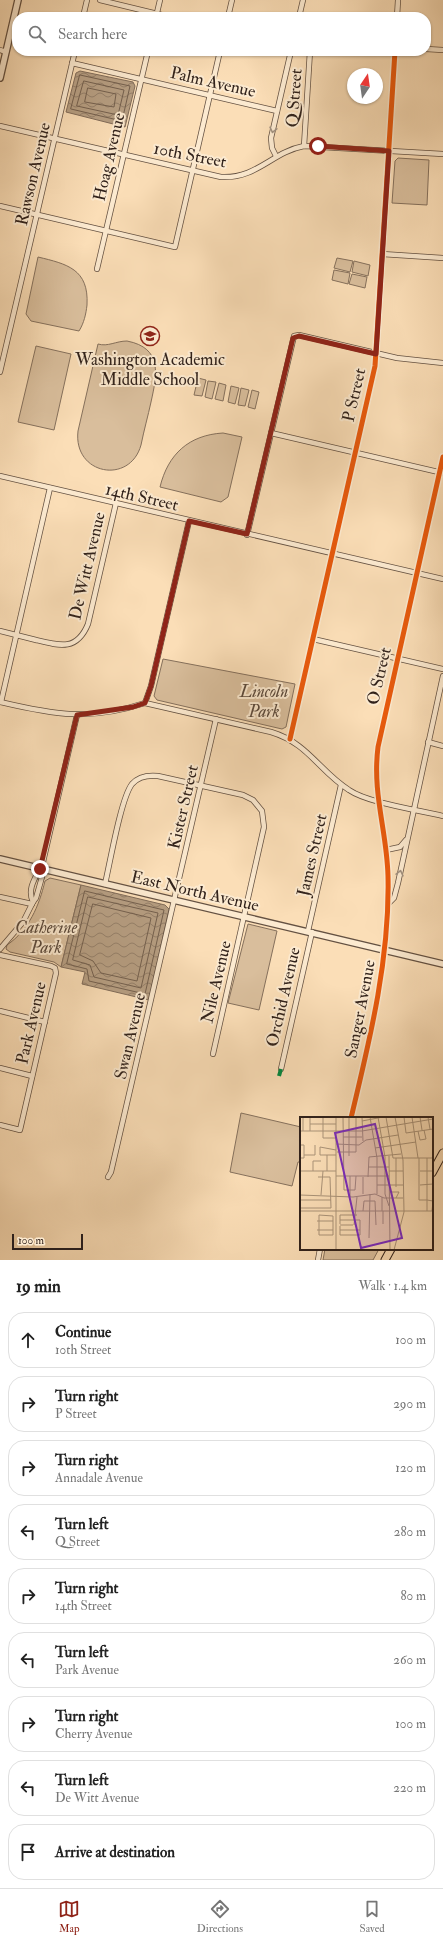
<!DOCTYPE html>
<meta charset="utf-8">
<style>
body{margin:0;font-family:"IM FELL Double Pica",serif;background:#f2f2f2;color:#222}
.compass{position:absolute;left:347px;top:68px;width:36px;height:36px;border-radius:50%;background:#fff;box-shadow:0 1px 3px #0004;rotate:13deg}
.scale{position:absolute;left:12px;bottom:10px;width:71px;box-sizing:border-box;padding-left:4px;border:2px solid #31221b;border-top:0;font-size:11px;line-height:14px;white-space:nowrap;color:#31221b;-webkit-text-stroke:3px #fcead0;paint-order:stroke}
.stop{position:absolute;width:12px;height:12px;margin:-9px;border:3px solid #8f2418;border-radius:50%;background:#fff}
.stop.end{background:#8f2418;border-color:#fff;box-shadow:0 1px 4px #0008}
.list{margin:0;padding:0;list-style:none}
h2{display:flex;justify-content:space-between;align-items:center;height:52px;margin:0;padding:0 16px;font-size:17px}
h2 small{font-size:13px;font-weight:400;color:#767676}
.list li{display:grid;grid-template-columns:26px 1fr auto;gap:12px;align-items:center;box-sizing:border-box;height:56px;margin:0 8px 8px;padding:0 8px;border:1px solid #e0e0e0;border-radius:16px}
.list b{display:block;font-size:15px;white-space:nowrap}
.list p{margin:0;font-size:13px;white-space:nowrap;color:#767676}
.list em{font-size:13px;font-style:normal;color:#767676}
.icon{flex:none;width:22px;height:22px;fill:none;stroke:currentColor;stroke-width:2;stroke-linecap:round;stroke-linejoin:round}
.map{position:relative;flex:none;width:443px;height:1260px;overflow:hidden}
.search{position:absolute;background:#fff;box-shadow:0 1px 3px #0004;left:12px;right:12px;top:12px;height:44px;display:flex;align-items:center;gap:10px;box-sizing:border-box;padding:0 14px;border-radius:16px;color:#767676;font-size:15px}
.sheet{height:628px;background:#fff}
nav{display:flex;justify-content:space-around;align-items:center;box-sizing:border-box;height:56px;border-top:1px solid #e0e0e0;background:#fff;font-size:11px;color:#767676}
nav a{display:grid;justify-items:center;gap:2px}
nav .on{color:#8f2418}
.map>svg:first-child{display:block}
</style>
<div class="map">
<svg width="443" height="1260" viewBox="0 0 443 1260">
<defs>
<pattern id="water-waves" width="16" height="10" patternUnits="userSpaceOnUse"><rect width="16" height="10" fill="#b69e82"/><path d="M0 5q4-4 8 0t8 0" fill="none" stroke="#95806a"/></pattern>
</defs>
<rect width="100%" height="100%" fill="#fbdeb7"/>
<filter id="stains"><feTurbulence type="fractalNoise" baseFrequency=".005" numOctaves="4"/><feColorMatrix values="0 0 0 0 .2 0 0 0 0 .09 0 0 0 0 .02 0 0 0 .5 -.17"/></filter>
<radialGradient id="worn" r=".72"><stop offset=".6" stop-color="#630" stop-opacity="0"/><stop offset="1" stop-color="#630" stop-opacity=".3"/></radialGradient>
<g fill="#d9be9c" stroke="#85705c">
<polygon points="398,158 429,160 427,205 392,203 395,161"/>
<path d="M38,257c29,7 51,12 49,48 -1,9 -3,18 -8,26l-48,-10 -5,-7z"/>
<polygon points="337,258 353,261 350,272 334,268"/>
<polygon points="354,261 370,265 368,276 352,272"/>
<polygon points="334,270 350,273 348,284 332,280"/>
<polygon points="352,274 367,277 365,288 349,284"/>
<path d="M127,341c36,7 30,34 24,61 -3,14 -7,28 -10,43 -11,40 -68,30 -63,-14l20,-87c10,3 18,-3 29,-3z"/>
<polygon points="36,346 71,354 54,430 18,422"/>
<polygon points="198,378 206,380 202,396 194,395"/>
<polygon points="208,381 216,382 212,399 205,397"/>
<polygon points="219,383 226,385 223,401 215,399"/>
<polygon points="231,386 239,388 235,404 228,402"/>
<polygon points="241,388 249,390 245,406 238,405"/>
<polygon points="252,390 259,392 255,409 248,407"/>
<path d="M223,433l19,4 -14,60 -7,5 -61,-15c8,-33 29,-52 63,-54z"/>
<polygon points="163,659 295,684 286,727 282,729 157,700 154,696"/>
<path d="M50,878l31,7 -20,82 -7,-5 -44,-10 -4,-3 1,-4c22,-15 32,-39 38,-64z"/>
<polygon points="248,924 277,931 259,1010 228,1003"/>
<polygon points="241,1113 301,1127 301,1162 298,1162 292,1186 230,1172"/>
<polygon points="325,1249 379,1249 373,1260 323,1260"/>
</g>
<g fill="url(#water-waves)" stroke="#816c59">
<polygon points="80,71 133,82 135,86 125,127 66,112 76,73"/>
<polygon points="81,885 165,905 169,909 149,1000 82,984 85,972 61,967"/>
</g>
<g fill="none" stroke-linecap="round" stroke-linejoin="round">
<g stroke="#74604e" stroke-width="1">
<polygon points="80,75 130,86 122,121 71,109"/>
<polygon points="84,81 124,90 118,115 77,106"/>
<polygon points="88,88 116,94 114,107 85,102"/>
<polygon points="85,891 164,910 145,994 89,981 87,969 67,964"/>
<polygon points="88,897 158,913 141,988 94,977 90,965 73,960"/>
<polygon points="93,904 151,918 137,981 101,973 93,961 80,955"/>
</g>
<defs>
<g id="minor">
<polyline points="100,0 170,17"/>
<polyline points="83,17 87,0"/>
<polyline points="156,17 160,0"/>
<polyline points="228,17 232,0"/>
<polyline points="299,17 303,0"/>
<polyline points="397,17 398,0"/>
<polyline points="426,49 443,50"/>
<polyline points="0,50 6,52"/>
<polyline points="72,63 277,111"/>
<path d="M0,126l221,51c36,2 51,-25 83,-31l139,8"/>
<polyline points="304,146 310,51"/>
<polyline points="276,156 272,148 271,138 291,51"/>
<polyline points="0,206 175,247 220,51"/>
<polyline points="382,254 443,258"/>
<polyline points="97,269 148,51"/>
<polyline points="0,372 75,51"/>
<polyline points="271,433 443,473"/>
<polyline points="0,476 443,579"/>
<polyline points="247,535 294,336 299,335 397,358 443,363"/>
<path d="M0,631c12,3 24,6 36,9 24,6 41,11 52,-16l28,-121"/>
<polyline points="313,639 443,669"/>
<path d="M0,702c55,13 90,19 145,1l126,29c37,11 48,39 78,58 19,13 69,20 94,26"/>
<polyline points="1,702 50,488"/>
<polyline points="145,703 151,686 189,521"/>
<polyline points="290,739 375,366 395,51"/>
<polyline points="428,742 443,746"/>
<polyline points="386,850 400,847 406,840"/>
<path d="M105,884c5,-21 16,-86 27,-100 7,-8 16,-9 26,-8l85,19 10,5 9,11 2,16 -51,227"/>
<polyline points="0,897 32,904"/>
<path d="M33,902c-7,-15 5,-27 10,-40l34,-147"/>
<polyline points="388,904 394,898 398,883 443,676"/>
<polyline points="308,931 341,785"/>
<polyline points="0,949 23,922 33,902 36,898 42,877 40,869"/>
<polyline points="0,955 51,966 55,968 56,973 20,1130 0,1125"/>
<polyline points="0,1011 45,1022"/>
<polyline points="0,1068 32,1076"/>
<polyline points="281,1069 312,932"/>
<path d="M351,1118c19,-79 39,-160 37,-242 -1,-45 -16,-82 -10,-129l65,-290"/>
<polyline points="108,1177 111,1172 216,719"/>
<polyline points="318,1260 320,1249"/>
</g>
<g id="tertiary">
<polyline points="0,78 18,0"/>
<polyline points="0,859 443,964"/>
</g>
<g id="primary">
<polyline points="432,1173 443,1153"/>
<polyline points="385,1260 391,1249"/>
</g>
</defs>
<use href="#minor" stroke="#645142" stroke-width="6"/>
<use href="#tertiary" stroke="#645142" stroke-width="8"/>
<use href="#primary" stroke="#31221b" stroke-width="9"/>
<use href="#minor" stroke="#fcead0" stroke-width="4.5"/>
<use href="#tertiary" stroke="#fcead0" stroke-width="5.5"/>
<use href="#primary" stroke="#fbdeb7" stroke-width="7"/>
<polyline stroke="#00873e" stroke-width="4" stroke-dasharray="8 4" stroke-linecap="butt" points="279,1076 281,1069"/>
<defs>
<g id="cycleway">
<polyline points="290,739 375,366 395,51"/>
<path d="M351,1118c19,-79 39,-160 37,-242 -1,-45 -16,-82 -10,-129l65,-290"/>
</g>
</defs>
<use href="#cycleway" stroke="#fcead0" stroke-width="8"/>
<use href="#cycleway" stroke="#e8590c" stroke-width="5"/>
</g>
<defs><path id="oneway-chevron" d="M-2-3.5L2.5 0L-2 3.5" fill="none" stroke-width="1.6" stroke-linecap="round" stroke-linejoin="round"/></defs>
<g stroke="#a1907f">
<use href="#oneway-chevron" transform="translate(273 130) rotate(103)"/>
<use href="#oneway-chevron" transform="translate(400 873) rotate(-77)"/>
</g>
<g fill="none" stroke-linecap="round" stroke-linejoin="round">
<polyline stroke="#8f2418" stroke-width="5" points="40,869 77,715 133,707 145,703 151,686 189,521 247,534 293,338 299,336 376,354 389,151 318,146"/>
</g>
<defs>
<symbol id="school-ring" viewBox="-11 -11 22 22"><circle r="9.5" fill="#fcead0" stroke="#8f2418" stroke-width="1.5"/><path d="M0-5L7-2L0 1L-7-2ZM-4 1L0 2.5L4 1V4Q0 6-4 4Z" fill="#8f2418"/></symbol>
</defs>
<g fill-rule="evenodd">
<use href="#school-ring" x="139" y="325" width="22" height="22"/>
</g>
<g text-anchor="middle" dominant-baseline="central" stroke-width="4" stroke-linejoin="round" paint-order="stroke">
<g font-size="17" fill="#31221b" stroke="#fcead0">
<text transform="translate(213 82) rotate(13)">Palm Avenue</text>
<text transform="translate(294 98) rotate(-86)">Q Street</text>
<text transform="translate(190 155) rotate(11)">10th Street</text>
<text transform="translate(109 157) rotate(-77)">Hoag Avenue</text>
<text transform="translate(33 174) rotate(-77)">Rawson Avenue</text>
<text transform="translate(354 395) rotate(-77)">P Street</text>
<text transform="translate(142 497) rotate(13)">14th Street</text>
<text transform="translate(87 566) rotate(-77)">De Witt Avenue</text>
<text transform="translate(379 676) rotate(-77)">O Street</text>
<text transform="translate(183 807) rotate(-77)">Kister Street</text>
<text transform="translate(312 855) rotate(-77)">James Street</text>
<text transform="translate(195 891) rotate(13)">East North Avenue</text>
<text transform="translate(216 982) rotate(-77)">Nile Avenue</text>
<text transform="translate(283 997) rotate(-77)">Orchid Avenue</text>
<text transform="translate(360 1009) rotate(-79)">Sanger Avenue</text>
<text transform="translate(31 1023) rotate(-77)">Park Avenue</text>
<text transform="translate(130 1036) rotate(-77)">Swan Avenue</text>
</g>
<g font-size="17" fill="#31221b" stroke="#fcead0">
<text x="150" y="359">Washington Academic<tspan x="150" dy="20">Middle School</tspan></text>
</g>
<g font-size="17" font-style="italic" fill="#5b493b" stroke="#fcead0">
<text x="264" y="691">Lincoln<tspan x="264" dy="20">Park</tspan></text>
<text x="46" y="927">Catherine<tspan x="46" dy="20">Park</tspan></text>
</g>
</g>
<g transform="translate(300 1117)">
<rect width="133" height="133" fill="#fbdeb7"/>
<path fill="none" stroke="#aa9379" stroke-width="1" d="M0,0h62M23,0v21h13M43,0l1,73h11l1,-14M62,0l1,24M70,0l7,41v36M78,0l7,40v37l4,12M86,0l7,41h40M104,0l2,16 27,-4M112,0l6,41M120,0l2,13M128,0l2,12M62,4l21,-4M10,7h26M0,14h62l71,-12M3,14v-14M10,14v-14M118,14l2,9 6,-1 -2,-9M43,20h19M36,27l23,1 7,-5 32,-5M0,28h4v13h-4M75,31l41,-6M36,33l-16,-3v8h16M37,35h19v-35M4,38h11v-10M27,38v16M49,39v-39M89,39l1,94M96,41v29M119,41v42h8M127,41v53M69,50h20M0,54h36M13,54v-10h8M89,54h14M120,54h13M36,59h53M50,59v21M68,60l1,-20 32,-3M77,68h26M120,68l13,-1M90,75h9l-3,6M63,77v-17M0,78l53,2 22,-3 9,4h19M21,78l2,-24M82,80v14M0,83h31M127,83l6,1 -1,10M0,91h31l-1,-31h-12M0,94h133M63,94l1,-10h11l1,24M83,94v13M19,98l14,1v19h-14zM17,104h16M40,107v-9h17M40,108h13M54,108l3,-28M40,109v9h20v-15h-20M17,113h16M40,113h20M69,121l1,-44M36,133v-133M94,133l10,-38 -1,-52 -8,-43"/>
<path fill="#7b2cbf" fill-opacity="0.15" stroke="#7b2cbf" stroke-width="2" d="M75,7l27,114 -41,10 -26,-115z"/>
<rect width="133" height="133" fill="none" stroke="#31221b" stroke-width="2"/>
</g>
<rect width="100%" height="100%" filter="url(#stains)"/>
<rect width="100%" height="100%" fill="url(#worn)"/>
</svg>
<svg class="compass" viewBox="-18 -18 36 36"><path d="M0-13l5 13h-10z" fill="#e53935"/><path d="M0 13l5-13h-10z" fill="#767676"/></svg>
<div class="scale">100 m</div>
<div class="stop" style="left:318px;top:146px"></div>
<div class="stop end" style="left:40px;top:869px"></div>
<div class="search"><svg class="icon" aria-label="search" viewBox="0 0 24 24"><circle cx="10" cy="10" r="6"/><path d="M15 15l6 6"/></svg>Search here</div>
</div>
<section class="sheet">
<h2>19 min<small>Walk · 1.4 km</small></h2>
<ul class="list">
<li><svg class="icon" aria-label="ahead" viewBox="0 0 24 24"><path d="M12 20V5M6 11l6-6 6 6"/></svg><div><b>Continue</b><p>10th Street</p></div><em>100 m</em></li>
<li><svg class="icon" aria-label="right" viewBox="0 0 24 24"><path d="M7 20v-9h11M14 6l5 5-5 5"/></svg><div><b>Turn right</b><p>P Street</p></div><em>290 m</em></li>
<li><svg class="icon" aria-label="right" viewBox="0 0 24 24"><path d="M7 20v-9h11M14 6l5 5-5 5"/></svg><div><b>Turn right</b><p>Annadale Avenue</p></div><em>120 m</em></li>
<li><svg class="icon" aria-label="left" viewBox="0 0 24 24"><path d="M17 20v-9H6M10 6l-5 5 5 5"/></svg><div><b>Turn left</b><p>Q Street</p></div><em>280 m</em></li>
<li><svg class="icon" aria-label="right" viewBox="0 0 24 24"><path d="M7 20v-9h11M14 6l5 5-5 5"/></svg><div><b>Turn right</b><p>14th Street</p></div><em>80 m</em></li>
<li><svg class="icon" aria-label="left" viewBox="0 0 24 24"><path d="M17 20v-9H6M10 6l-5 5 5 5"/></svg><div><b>Turn left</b><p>Park Avenue</p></div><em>260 m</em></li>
<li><svg class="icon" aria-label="right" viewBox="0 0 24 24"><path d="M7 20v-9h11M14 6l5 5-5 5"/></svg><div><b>Turn right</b><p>Cherry Avenue</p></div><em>100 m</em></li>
<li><svg class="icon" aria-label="left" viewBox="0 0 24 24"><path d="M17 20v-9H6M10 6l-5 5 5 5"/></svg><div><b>Turn left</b><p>De Witt Avenue</p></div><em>220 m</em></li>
<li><svg class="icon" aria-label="arrive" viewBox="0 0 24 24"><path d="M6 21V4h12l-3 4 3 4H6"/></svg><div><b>Arrive at destination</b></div></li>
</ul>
</section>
<nav>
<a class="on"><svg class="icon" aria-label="map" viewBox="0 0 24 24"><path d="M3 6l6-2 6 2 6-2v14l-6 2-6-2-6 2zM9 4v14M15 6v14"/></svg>Map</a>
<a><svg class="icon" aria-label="directions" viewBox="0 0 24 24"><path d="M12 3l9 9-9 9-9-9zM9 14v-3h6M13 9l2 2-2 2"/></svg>Directions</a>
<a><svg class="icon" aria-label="saved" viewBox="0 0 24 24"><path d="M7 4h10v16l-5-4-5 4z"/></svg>Saved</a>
</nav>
